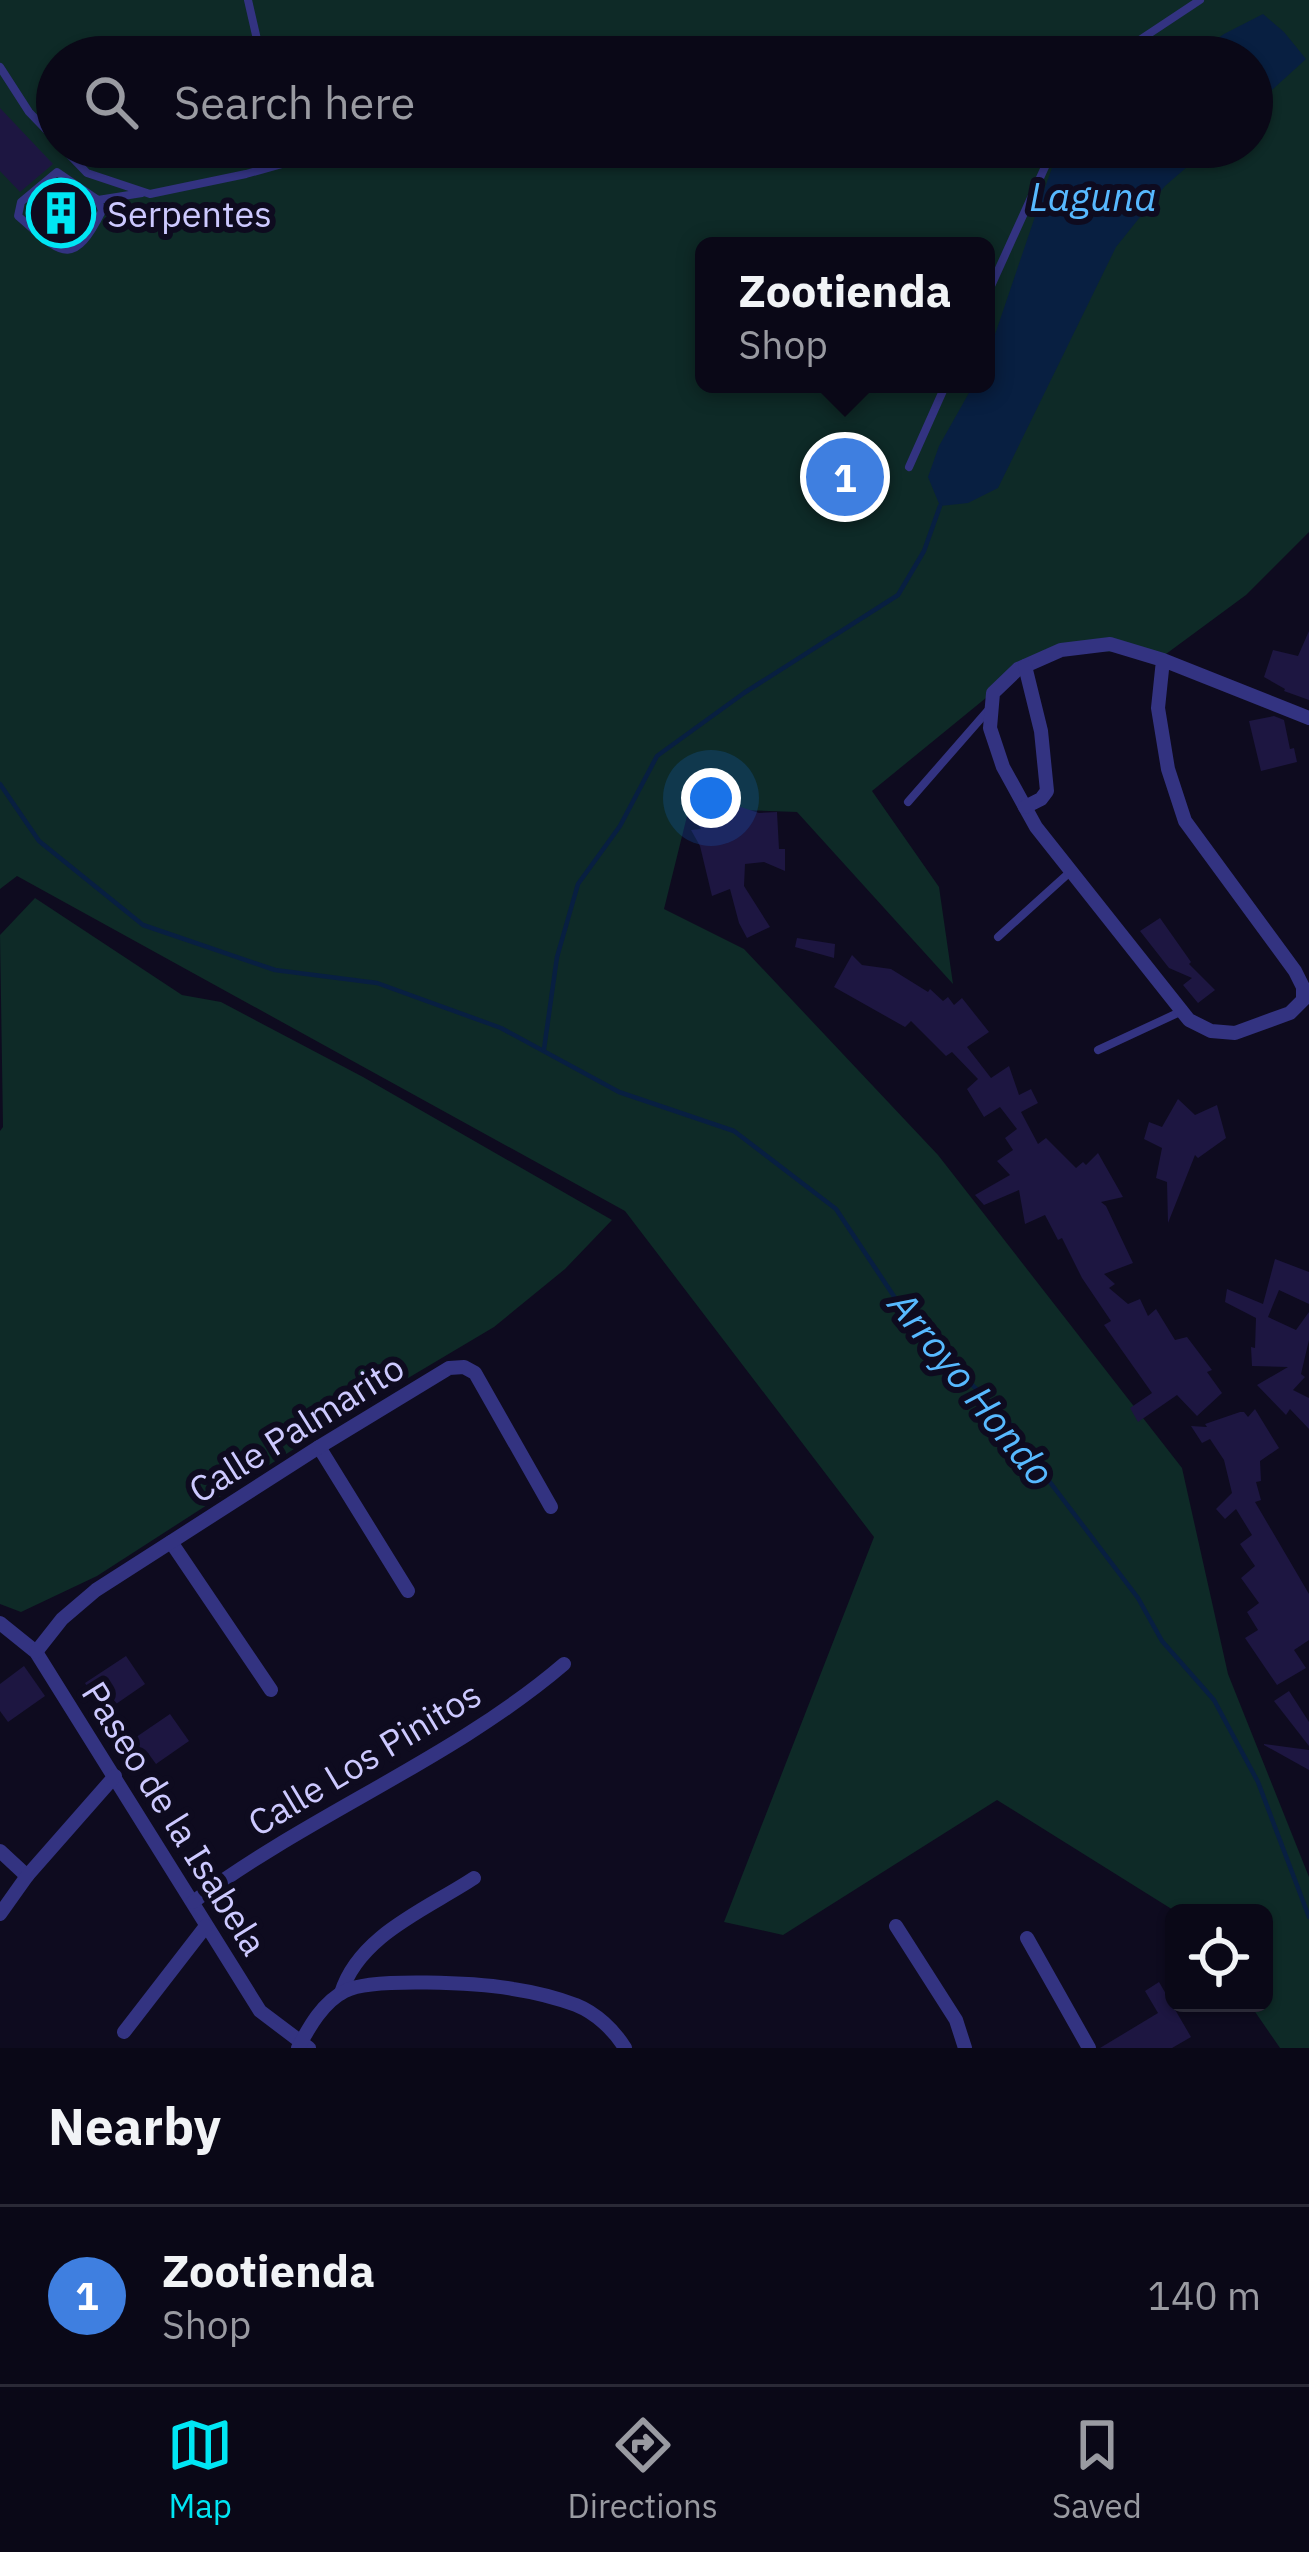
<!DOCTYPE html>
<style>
body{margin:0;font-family:"IBM Plex Sans",sans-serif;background:#131120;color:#f1f3f6}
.controls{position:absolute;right:36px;bottom:36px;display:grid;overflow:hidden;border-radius:18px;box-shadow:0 3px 9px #0004}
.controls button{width:108px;height:108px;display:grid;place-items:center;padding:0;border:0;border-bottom:3px solid #2a2936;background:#0a0817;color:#f1f3f6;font:60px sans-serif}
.you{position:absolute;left:711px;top:798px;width:42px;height:42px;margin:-30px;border:9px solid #fff;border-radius:50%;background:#1a73e8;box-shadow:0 0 0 18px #1a73e833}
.badge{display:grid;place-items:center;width:78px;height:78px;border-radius:50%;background:#00e6f4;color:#fff;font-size:39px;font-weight:700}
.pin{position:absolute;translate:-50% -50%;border:6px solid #fff;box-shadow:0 3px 12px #0006}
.popup{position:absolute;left:695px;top:237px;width:300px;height:156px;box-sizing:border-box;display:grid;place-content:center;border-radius:18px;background:#0a0817;filter:drop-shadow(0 3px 9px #0005);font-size:39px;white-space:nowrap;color:#999aa1}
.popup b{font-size:45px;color:#f1f3f6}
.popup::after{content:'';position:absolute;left:50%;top:100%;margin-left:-24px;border:24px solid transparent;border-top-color:#0a0817}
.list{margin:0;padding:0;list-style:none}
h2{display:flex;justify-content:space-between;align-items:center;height:156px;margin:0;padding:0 48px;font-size:51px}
h2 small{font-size:39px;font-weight:400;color:#999aa1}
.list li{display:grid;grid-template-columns:78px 1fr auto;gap:36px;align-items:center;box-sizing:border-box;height:180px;padding:0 48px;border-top:3px solid #2a2936}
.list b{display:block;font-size:45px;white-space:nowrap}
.list p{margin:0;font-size:39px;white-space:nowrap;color:#999aa1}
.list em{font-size:39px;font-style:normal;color:#999aa1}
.icon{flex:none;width:66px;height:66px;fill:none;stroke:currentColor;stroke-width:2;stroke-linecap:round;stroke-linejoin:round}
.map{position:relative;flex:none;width:1309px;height:2048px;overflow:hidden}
.search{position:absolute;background:#0a0817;box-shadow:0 3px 9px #0004;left:36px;right:36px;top:36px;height:132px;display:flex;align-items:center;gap:30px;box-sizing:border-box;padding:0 42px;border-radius:66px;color:#999aa1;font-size:45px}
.sheet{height:336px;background:#0a0817}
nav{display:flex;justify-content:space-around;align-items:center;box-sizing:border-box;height:168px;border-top:3px solid #2a2936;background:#0a0817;font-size:33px;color:#999aa1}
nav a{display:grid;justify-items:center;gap:6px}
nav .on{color:#00e6f4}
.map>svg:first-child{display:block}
</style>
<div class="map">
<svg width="1309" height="2048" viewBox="0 0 1309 2048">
<rect width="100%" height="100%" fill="#0e0b1f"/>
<g fill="#0e2a27" fill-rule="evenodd">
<path d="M0,0h1309v532l-63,63 -80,59 -120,-5 -174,142 67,96 14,97 -156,-172 -108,-4 -25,101 80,40 194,206 244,313 46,206 81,203v171h-29l-31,-45h15v-90h-86l-181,-113 -214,135 -59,-13 150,-385 -249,-326 -608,-335 -17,13zM57,57h1195v90h-1195zM704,246h282v138h-282z"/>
<polygon points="35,898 182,995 221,1002 363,1077 612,1220 565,1269 494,1327 356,1409 97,1576 21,1612 0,1604 0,1131 3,1127 0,935"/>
</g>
<g fill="#081f41">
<polygon points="1263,14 1284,32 1306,59 1252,108 1252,57 1191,57 1224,34"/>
<polygon points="1065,147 1210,147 1165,186 1116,247 998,488 968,503 940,506 928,477 939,446 974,384 986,384 986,361 1042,196 1057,154"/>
</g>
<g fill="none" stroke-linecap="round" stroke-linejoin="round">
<g stroke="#081f41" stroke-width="4.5">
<polyline points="0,784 39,841 143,925 275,970 377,983 501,1028 619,1092 734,1131 836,1209 917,1331 1005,1417 1043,1473 1138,1598 1162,1641 1214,1700 1258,1782 1309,1917"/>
<polyline points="544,1049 557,957 578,884 620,826 657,756 744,693 898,595 924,551 940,506"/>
</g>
</g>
<g fill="#1d1641">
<polygon points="0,108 53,164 20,192 0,171"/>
<circle cx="61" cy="212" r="15"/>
<polygon points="1309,631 1309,700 1284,691 1285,689 1264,677 1273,650 1298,656"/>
<polygon points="1274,716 1284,720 1290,749 1294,748 1297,762 1261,771 1249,721"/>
<polygon points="741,807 759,813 777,812 779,849 785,849 785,871 764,862 745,864 744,886 770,927 747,938 739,923 730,889 712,896 700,846 691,830 701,829 693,818 723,808"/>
<polygon points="1160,918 1191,962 1189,964 1215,990 1198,1003 1183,985 1192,978 1169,968 1140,931"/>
<polygon points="797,938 835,944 834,958 795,947"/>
<polygon points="852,955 862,965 891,969 928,992 930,989 943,1001 948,997 954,1005 962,998 989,1032 967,1047 991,1078 1009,1066 1019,1095 1031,1089 1038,1103 1021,1112 1038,1144 1046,1138 1076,1168 1083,1162 1086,1165 1098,1153 1123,1197 1101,1202 1106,1206 1133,1263 1104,1274 1115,1284 1109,1288 1128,1304 1140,1299 1148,1316 1156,1309 1175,1340 1187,1337 1212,1370 1207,1372 1222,1393 1197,1416 1177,1395 1138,1422 1130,1408 1152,1393 1104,1325 1111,1321 1082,1278 1062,1238 1058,1240 1045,1215 1025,1224 1019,1190 984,1205 975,1195 1010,1175 997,1161 1013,1150 1005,1138 1017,1129 1000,1107 984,1117 967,1089 978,1079 952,1052 946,1056 911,1021 905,1027 834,987"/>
<polygon points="1178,1099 1195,1115 1217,1105 1226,1138 1198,1158 1195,1155 1168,1223 1167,1182 1156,1178 1162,1148 1144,1139 1149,1122 1162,1127"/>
<polygon points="1275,1259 1309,1272 1309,1304 1279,1290 1268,1317 1296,1330 1309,1312 1309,1340 1301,1374 1305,1377 1293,1390 1309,1398 1309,1429 1290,1409 1286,1415 1257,1385 1288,1367 1252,1366 1251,1347 1255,1348 1256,1318 1225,1302 1227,1289 1263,1304"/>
<polygon points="1255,1409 1279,1448 1260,1461 1261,1481 1256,1482 1261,1500 1255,1502 1309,1594 1309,1640 1294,1650 1306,1668 1277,1685 1245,1638 1258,1630 1247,1612 1259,1603 1241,1578 1255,1566 1240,1544 1252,1535 1236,1509 1225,1519 1216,1509 1232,1493 1224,1460 1210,1439 1202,1443 1191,1426 1207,1427 1205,1424 1240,1412 1244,1412 1248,1417"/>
<polygon points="126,1656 145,1684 116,1704 106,1688 93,1696 85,1683"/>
<polygon points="24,1666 45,1696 8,1722 0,1711 0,1684"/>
<polygon points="1289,1691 1309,1722 1309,1746 1274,1701"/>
<polygon points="170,1714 189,1741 156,1764 148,1753 138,1760 126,1744"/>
<polygon points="1264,1744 1309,1750 1309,1770 1264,1745"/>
<polygon points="1159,1982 1191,2037 1172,2048 1100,2048 1158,2013 1145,1991"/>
</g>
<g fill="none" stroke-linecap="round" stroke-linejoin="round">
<g stroke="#333381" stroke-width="8">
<polyline points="248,0 261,57"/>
<polyline points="1114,57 1200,0"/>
<polyline points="0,67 29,112 57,141"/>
<polyline points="62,147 87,173 150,194 246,174 343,147"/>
<polyline points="281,147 285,163"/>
<polyline points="422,147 516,160 615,147"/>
<path d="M98,200l4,11c-30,60 -42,41 -84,5l3,-14 36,-30 41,28 44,-7"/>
<polyline points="986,297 1054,147"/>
<polyline points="909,467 946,384"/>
<polyline points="908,802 991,707"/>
<polyline points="998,937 1070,872"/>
<polyline points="1098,1050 1180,1012"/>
</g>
<g stroke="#333381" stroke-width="14">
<polyline points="1163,660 1158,708 1168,769 1185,821 1295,971 1303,987 1303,1000 1290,1013 1235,1033 1211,1031 1189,1020 1036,827 1003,767 990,728 993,693 1018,669 1061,650 1110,644 1163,660 1309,718"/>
<polyline points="1025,666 1041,731 1047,791 1041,799 1025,807"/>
<polyline points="319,1447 408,1591"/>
<polyline points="171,1542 271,1690"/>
<polyline points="0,1623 36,1652 260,2011 309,2048"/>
<polyline points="36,1652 62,1619 96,1590 319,1447 449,1368 464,1367 475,1373 551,1507"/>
<polyline points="0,1851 27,1876"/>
<path d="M193,1902c117,-88 260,-143 371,-238"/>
<polyline points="0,1914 27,1876 115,1776"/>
<polyline points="896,1926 956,2020 965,2048"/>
<polyline points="1027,1938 1089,2048"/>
<path d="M341,1993c18,-58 86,-84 133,-115"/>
<polyline points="124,2032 206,1926"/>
<path d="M298,2048c11,-21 25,-46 47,-57 26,-14 136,-8 168,-2 20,3 44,9 63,16 20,8 38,25 49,43"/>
</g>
</g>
<defs>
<symbol id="building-ring" viewBox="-11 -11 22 22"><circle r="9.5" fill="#0e0b1f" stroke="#00e6f4" stroke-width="1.5"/><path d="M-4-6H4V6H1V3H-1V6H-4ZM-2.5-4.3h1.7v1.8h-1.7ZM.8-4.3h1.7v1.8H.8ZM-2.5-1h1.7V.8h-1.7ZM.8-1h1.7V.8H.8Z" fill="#00e6f4"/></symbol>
</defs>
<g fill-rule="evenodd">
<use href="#building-ring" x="23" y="175" width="76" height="76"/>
</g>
<g text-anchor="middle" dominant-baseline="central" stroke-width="12" stroke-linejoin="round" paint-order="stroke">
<g font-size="36" fill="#cdc9ff" stroke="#0e0b1f" text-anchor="start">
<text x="107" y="213">Serpentes</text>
</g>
<g font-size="36" fill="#cdc9ff" stroke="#0e0b1f">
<text transform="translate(296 1428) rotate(-32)">Calle Palmarito</text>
<text transform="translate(364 1758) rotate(-31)">Calle Los Pinitos</text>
<text transform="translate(175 1818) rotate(58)">Paseo de la Isabela</text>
</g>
<g font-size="39" font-style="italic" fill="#57b9ff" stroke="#0e0b1f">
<text x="1093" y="196">Laguna</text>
<text transform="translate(972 1388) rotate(51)">Arroyo Hondo</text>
</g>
</g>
</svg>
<div class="controls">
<button><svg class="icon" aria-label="locate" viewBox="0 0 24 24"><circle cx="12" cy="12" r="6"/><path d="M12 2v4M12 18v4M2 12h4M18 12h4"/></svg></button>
</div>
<div class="you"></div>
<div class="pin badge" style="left:845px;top:477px;background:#3f7fe0">1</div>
<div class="popup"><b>Zootienda</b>Shop</div>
<div class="search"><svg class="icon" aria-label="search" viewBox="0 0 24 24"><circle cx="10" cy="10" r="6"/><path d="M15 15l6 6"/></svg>Search here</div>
</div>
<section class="sheet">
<h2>Nearby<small></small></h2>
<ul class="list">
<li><span class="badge" style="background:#3f7fe0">1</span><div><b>Zootienda</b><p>Shop</p></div><em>140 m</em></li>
</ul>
</section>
<nav>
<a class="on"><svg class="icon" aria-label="map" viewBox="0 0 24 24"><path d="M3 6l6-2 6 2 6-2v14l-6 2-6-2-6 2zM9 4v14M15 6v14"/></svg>Map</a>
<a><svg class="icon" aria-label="directions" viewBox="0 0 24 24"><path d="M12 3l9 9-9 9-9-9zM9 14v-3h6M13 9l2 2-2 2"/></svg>Directions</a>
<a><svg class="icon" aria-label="saved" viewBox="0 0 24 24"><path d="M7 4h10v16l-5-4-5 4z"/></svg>Saved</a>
</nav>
